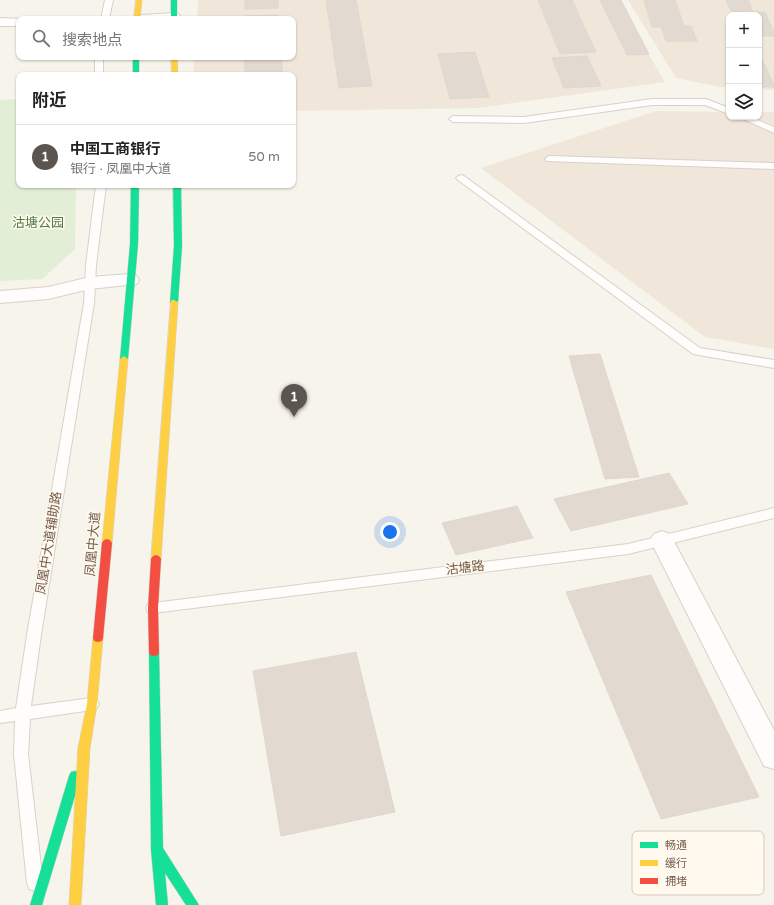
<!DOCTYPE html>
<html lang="zh">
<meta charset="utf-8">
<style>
body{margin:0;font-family:"Varela Round","Noto Sans SC",sans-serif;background:#f6f6f6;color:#222}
.controls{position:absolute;right:12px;top:12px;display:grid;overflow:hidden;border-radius:8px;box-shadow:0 1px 3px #0004}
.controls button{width:36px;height:36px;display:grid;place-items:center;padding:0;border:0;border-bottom:1px solid #e0e0e0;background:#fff;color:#222;font:20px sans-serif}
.you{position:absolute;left:390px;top:532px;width:14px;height:14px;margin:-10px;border:3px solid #fff;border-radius:50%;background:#1a73e8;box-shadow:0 0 0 6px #1a73e833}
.badge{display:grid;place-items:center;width:26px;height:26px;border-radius:50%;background:#5c544e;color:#fff;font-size:13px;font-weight:700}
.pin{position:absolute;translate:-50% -33px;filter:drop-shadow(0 1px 2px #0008)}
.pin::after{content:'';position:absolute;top:21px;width:14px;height:12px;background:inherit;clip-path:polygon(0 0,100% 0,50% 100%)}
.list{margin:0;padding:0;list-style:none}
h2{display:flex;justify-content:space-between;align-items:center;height:52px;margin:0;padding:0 16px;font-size:17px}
h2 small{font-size:13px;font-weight:400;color:#767676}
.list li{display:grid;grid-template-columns:26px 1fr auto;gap:12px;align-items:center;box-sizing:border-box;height:64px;padding:0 16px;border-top:1px solid #e0e0e0}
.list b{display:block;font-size:15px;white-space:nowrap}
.list p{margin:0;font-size:13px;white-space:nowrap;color:#767676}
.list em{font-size:13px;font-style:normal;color:#767676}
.icon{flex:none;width:22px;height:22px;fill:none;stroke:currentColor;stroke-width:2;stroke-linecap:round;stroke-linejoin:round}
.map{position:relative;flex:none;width:774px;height:905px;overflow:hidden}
.search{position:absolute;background:#fff;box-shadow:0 1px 3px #0004;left:16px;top:16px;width:280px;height:44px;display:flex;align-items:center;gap:10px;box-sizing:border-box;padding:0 14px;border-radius:8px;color:#767676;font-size:15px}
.panel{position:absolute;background:#fff;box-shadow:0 1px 3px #0004;left:16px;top:72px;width:280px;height:116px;border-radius:8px}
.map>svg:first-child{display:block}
</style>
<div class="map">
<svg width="774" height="905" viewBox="0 0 774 905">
<rect width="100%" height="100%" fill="#f7f4ec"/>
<g fill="#f0e7da">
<polygon points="198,0 617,0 665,82 478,108 293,111 293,75 193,75 194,57 293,57 293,19 197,19"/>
<polygon points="628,0 774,0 774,90 759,89 759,15 729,15 729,87 720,87 676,78"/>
<polygon points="656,111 729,112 729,117 759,117 759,112 774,112 774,349 705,337 481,168"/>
</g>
<polygon fill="#e3eed7" points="19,99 19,185 76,185 75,249 42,279 0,281 0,100"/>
<g fill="#e2dad1" stroke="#e0d8ce">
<polygon points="245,0 278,0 278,8 245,9"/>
<polygon points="326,0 356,0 372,86 339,88"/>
<polygon points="538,0 572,0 596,52 560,54"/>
<polygon points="600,0 621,0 649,54 627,55"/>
<polygon points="644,0 675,0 684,26 691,26 697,41 666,41 661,27 652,27"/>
<polygon points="726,0 748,0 753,12 765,12 774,32 774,36 759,36 759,15 744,15 743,12 731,11"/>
<polygon points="278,15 278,19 242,19 242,16"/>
<polygon points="475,52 489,97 450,99 438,54"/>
<polygon points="759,53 774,85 774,87 759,87"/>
<polygon points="587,56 601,86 564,88 552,58"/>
<polygon points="244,57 281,57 283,75 245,75"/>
<polygon points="600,354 639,477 605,479 569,356"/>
<polygon points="669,473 688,504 571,531 554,499"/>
<polygon points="517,506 533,538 456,555 442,523"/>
<polygon points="651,575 759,797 661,819 566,592"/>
<polygon points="356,652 395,812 281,836 253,671"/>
</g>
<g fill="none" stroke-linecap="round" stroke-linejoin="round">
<defs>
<g id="lane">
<polygon points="105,0 113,0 109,19 101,19"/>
<rect x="95" y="57" width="8" height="18"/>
<polygon points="652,99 706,99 729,108 729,114 705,105 652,105 524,123 453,122 449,119 453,116 524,117"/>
<polygon points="739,117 750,117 774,127 774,133"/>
<polygon points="550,156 774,163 774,169 547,161 545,159 547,157"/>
<polygon points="461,175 464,176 700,348 774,360 774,368 693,354 458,180 456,178 458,176"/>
<polygon points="96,185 106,185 96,265 94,303 41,635 31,706 92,698 97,700 99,704 97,708 92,710 30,719 28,754 43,883 41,889 35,891 29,889 27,883 14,754 15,721 0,723 0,711 16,708 27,635 84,303 86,265"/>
<polygon points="774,508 774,518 628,554 153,613 148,612 146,608 148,604 153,603 628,544"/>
</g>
<g id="street">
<polygon points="174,13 179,14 181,17 180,19 135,19 137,16 142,15"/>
<polygon points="0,18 24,19 19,19 19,26 0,26"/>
<polygon points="130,274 137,276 139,280 137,284 90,289 48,299 0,303 0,291 48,287 90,277"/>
<polygon points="662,531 670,534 774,730 774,769 764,766 650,540 654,534"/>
</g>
<g id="fast">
<rect x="171" y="0" width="6" height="19"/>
<rect x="133" y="57" width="6" height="18"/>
<polygon points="131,185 139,185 138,244 128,359 124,362 120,359 130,244"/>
<polygon points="173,185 181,185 182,246 178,302 174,304 170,302 174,246"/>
<polygon points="154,648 158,649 159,652 163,848 199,905 186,905 165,873 168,905 156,905 151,850 149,652 150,649"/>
<polygon points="75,771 79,772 81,776 42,905 30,905 69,776 71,772"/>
</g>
<g id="slow">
<polygon points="136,0 142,0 140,19 134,19"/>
<polygon points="171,57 177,57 178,75 172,75"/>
<polygon points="171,300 174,300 178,302 161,559 159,562 153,562 151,559"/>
<polygon points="124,356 128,359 112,543 110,546 104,546 102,543 120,359"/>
<polygon points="98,634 102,635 103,638 97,704 90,748 81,905 69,905 78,748 87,704 93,638 94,635"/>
</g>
<g id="jam">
<polygon points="107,539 110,540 112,543 103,638 102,641 98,642 94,641 93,638 102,543 104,540"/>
<polygon points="156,555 159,556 161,559 158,608 159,652 158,655 154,656 150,655 149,652 148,608 151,559 153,556"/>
</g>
</defs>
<use href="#lane" stroke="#d7d1ca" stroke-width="2"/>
<use href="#street" stroke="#d7d1ca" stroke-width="2"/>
<use href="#fast" stroke="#d8d1ca" stroke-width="1"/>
<use href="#slow" stroke="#d8d1ca" stroke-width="1"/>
<use href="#jam" stroke="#d8d1ca" stroke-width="1"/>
<use href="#lane" fill="#fefdfc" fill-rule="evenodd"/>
<use href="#street" fill="#fefdfc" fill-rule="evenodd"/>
<use href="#fast" fill="#16e098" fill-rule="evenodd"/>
<use href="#slow" fill="#ffcf43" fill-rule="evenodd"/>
<use href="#jam" fill="#f24e42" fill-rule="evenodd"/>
</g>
<g text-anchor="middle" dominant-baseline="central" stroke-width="3" stroke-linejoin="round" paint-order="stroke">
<g font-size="13" fill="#507c43" stroke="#fff9ee">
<text x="38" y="223">沽塘公园</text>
</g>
<g font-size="13" fill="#765e4c" stroke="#fff9ee">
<text transform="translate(49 543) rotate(-81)">凤凰中大道辅助路</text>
<text transform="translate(93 544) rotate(-85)">凤凰中大道</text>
<text transform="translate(465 568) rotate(-7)">沽塘路</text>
</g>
</g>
<rect x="632" y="831" width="132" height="64" rx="6" fill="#fff9ee" stroke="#d6cabd" stroke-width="1"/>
<rect x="640" y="842" width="18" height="6" fill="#16e098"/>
<rect x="640" y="860" width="18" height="6" fill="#ffcf43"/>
<rect x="640" y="878" width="18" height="6" fill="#f24e42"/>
<g font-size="11" fill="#765e4c">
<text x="665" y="849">畅通</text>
<text x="665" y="867">缓行</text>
<text x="665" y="885">拥堵</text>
</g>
</svg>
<div class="controls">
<button>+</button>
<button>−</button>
<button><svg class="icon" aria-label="layers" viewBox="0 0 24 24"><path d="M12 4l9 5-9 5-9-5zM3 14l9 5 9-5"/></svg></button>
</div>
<div class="you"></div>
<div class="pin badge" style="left:294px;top:417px">1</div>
<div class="search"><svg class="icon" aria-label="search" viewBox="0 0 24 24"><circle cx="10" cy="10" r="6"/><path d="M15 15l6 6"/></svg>搜索地点</div>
<section class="panel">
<h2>附近<small></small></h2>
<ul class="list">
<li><span class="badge">1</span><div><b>中国工商银行</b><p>银行 · 凤凰中大道</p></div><em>50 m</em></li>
</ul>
</section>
</div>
